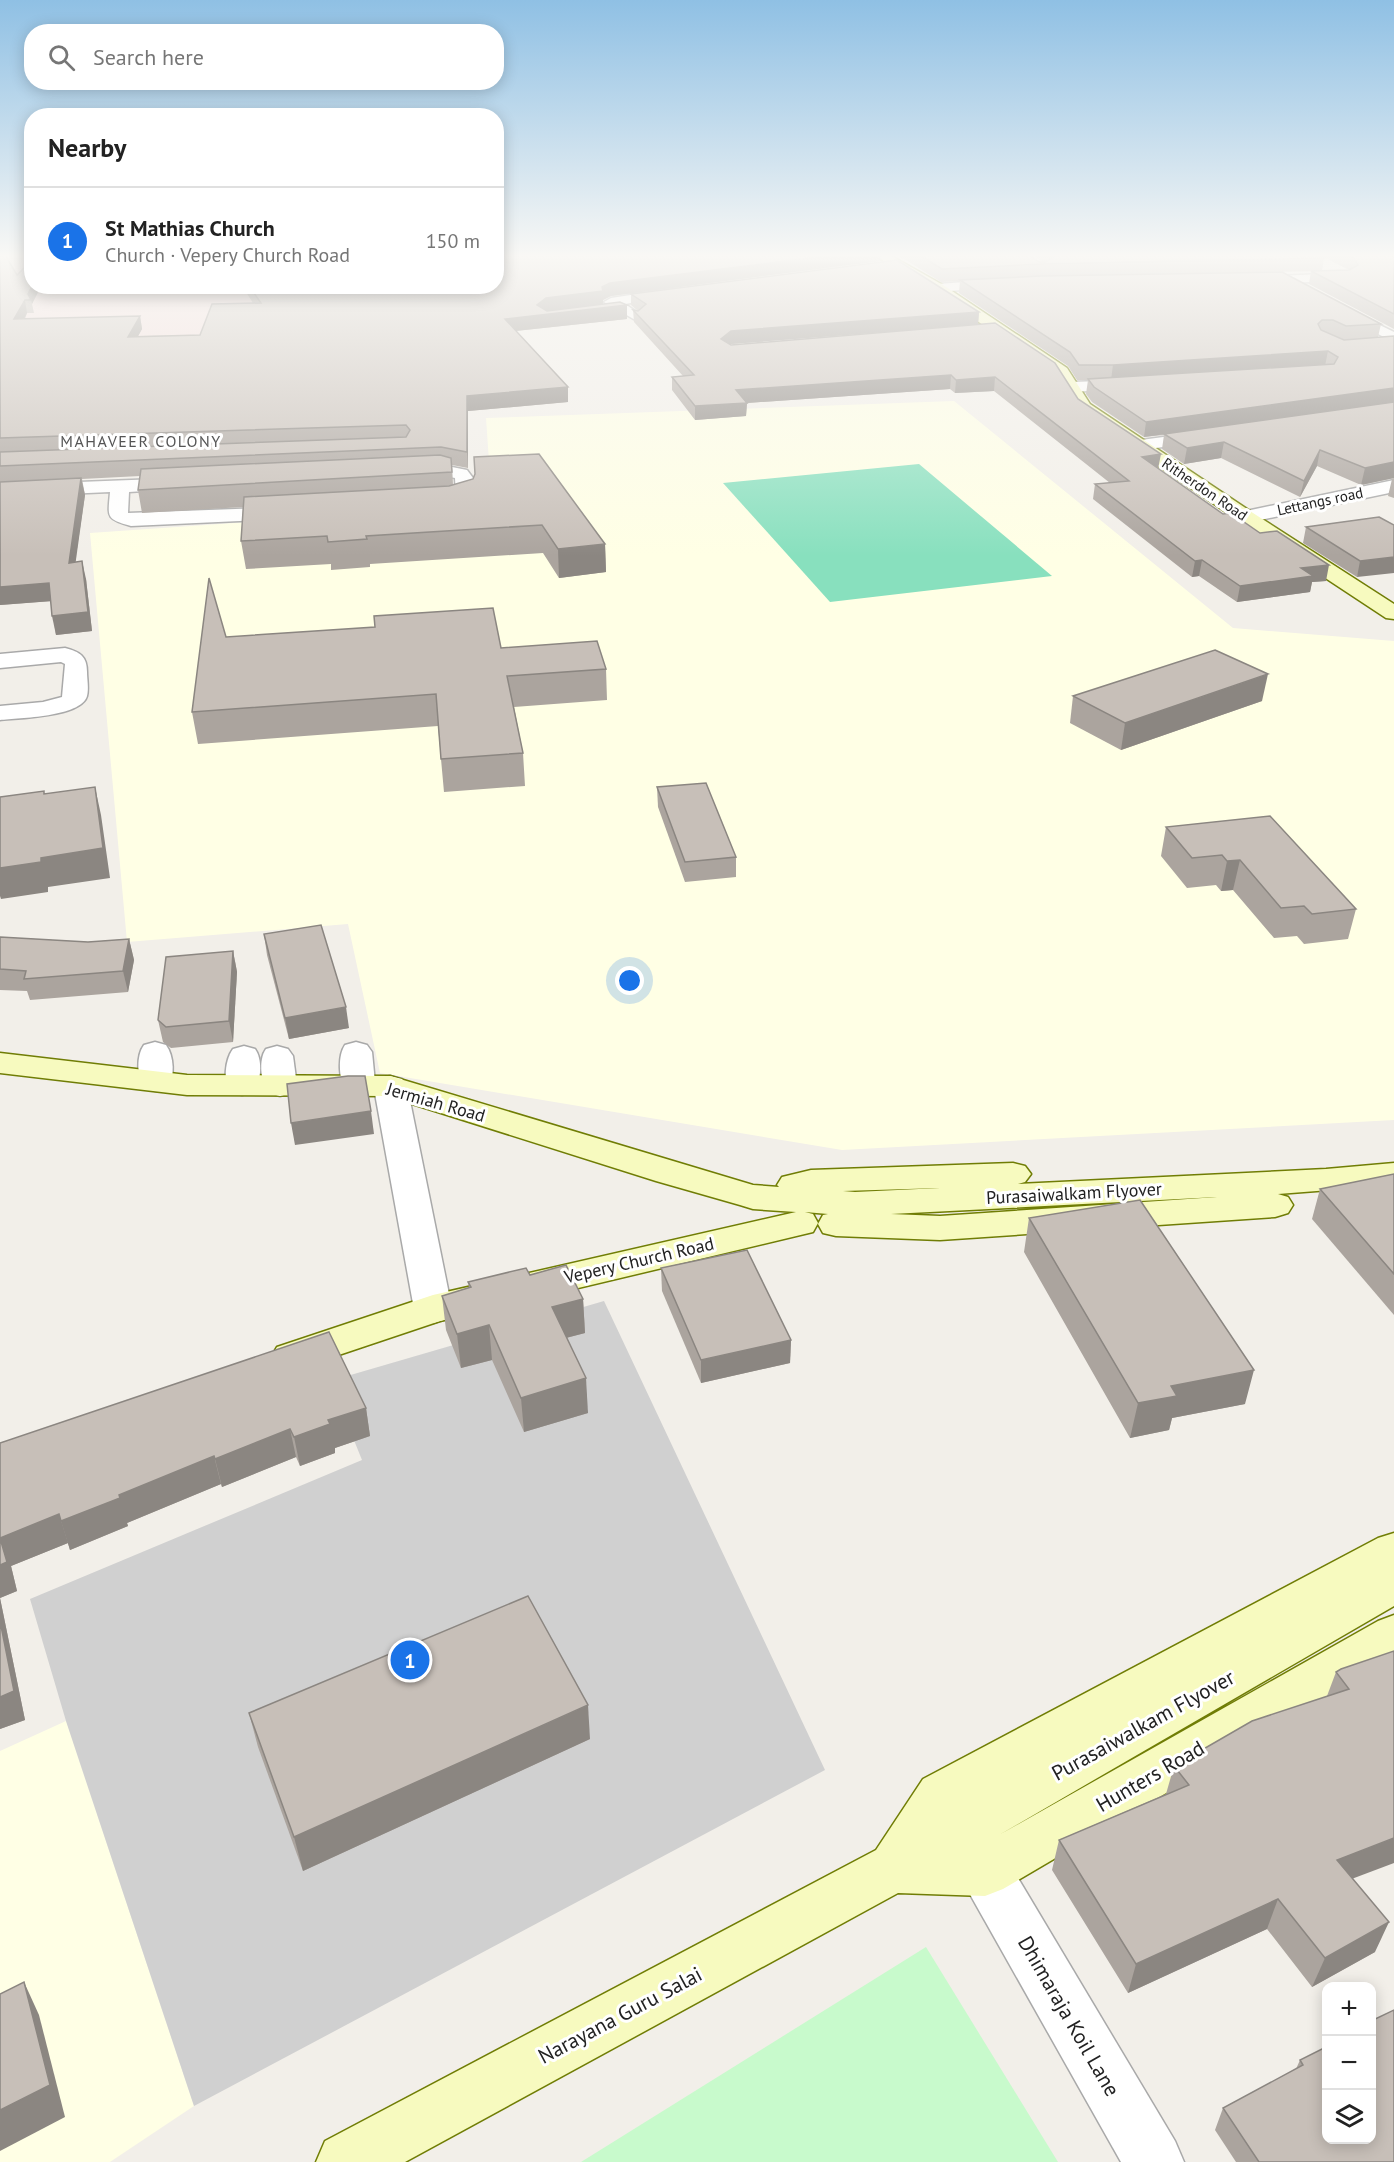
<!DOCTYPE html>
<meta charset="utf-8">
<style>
body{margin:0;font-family:"PT Sans",sans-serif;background:#f2f2f2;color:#222}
.controls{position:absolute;right:18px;bottom:18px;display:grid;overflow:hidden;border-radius:12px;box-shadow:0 3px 15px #0003}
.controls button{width:54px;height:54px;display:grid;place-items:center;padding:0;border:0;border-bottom:2px solid #e0e0e0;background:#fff;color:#222;font:30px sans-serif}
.you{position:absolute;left:630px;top:981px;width:21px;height:21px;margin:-15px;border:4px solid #fff;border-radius:50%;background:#1a73e8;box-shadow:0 0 0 9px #1a73e833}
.badge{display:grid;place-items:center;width:39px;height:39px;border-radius:50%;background:#1a73e8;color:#fff;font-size:20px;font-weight:700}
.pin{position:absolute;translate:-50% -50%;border:3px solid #fff;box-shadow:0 2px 6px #0006}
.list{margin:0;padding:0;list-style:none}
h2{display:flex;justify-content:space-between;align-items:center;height:78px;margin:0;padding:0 24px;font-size:26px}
h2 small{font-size:20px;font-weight:400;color:#767676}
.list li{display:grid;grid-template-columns:39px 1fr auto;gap:18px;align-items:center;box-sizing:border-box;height:108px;padding:0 24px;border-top:2px solid #e0e0e0}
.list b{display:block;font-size:22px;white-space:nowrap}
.list p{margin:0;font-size:20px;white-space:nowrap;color:#767676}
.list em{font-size:20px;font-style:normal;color:#767676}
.icon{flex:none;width:33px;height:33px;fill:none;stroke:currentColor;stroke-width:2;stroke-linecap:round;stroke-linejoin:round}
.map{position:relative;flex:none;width:1394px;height:2162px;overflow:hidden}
.search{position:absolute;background:#fff;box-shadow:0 3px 15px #0003;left:24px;top:24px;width:480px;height:66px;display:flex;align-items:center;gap:15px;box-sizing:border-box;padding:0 21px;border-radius:24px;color:#767676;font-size:22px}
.panel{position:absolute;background:#fff;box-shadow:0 3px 15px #0003;left:24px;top:108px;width:480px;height:186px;border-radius:24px}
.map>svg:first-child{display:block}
</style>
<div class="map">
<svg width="1394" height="2162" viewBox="0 0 1394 2162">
<rect width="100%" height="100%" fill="#f2efe9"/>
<polygon fill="#f2dad9" points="0,253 31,253 32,286 422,287 376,338 0,351"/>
<g fill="#ffffe5">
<polygon points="954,401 1233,628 1394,641 1394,1120 842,1150 380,1073 348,924 127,942 90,533 492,505 486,418"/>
<polygon points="66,1721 194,2106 110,2162 0,2162 0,1751"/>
</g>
<polygon fill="#d0d0d0" points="604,1301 825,1770 194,2106 66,1721 30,1599 362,1460 330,1381"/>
<polygon fill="#c8facc" points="926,1947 1058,2162 581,2162"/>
<polygon fill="#88e0be" points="919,464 1052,576 830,602 723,483"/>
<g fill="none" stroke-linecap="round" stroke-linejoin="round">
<defs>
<g id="street">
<polygon points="1346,273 1353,277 1351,280 1249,285 1242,281 1249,277"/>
<polygon points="1005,279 1012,283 1010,286 938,292 931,288 938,284"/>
<polygon points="676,288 683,292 681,295 625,304 644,317 642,320 637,321 604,302 611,298"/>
<polygon points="1341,306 1394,332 1394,342 1336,313 1334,310"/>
<polygon points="1133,380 1141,385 1139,388 1071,392 1063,387 1071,382"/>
<polygon points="1208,431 1214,432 1217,436 1214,440 1141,450 1135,449 1132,445 1135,441 1141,440"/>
<path d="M442,465l25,5 6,8 2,22c-8,11 -27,11 -40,8l-2,-4 2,-4 21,-3 -1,-19c-19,-4 -38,2 -55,-2l-3,-4 3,-4z"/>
<path d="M184,478l7,2 2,4 -2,4 -62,4 -1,21 158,-6 7,2 3,4 -3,4 -7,2 -155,7c-26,-7 -23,-9 -21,-34l-110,5v-12z"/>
<polygon points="1394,480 1394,492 1246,523 1239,521 1236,517 1239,513 1246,511"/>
<path d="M65,648c15,4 22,8 22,24 0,7 2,17 0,24 -6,21 -68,22 -87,24v-14l43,-4 19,-5 3,-33 -4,-2 -61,6v-14z"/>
<path d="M155,1042l11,3c8,11 9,32 2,43l-12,3 -12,-3c-7,-11 -8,-32 0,-43z"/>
<path d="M356,1042l11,3 5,7 3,31 3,-4 12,-3 12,3 5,7 45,223 -5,10 -14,4 -14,-4 -5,-10 -40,-221 -3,5 -12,3 -12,-3c-8,-11 -10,-36 -2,-48z"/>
<path d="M244,1046l11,3c8,11 6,32 -1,43l-12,3 -12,-3c-7,-11 -5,-32 3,-43z"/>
<path d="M277,1046l11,3 5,7 4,30 -5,7 -12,3 -12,-3c-7,-11 -10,-33 -2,-44z"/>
<polygon points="985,1846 1003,1853 1175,2141 1184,2162 1121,2162 967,1889 959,1871 967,1853"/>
</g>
<g id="secondary">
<polygon points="871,253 886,253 943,285 1067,368 1090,404 1253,513 1394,604 1394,619 1386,618 1239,521 1078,411 1055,374 933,291"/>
<path d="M0,1053l187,22 203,1 363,109 26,2 -2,-2 5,-8 29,-7 202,-7 12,3 6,8 -6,8 -7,2 308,-15 68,-6v22l-116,9 10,3 5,8 -5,8 -13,4 -335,23 -104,-4 -13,-3 -5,-9 5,-9 5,-1 -23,-2 8,2 5,9 -5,9 -373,89 -149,50 -14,-4 -6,-10 6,-10 156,-52 363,-83 -43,-3 -13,-4 -84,-24 -269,-85 -200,-1 -187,-22zM940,1188l-85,4 -12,-1zM1217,1197l-277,19 -49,-2z"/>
<polygon points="1394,1533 1394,1606 999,1835 1378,1621 1394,1615 1394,1659 1003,1889 985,1896 898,1893 405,2162 316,2162 325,2141 876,1850 923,1779 1378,1538"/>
</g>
</defs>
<use href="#street" stroke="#a9a9a9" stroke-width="3"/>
<use href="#secondary" stroke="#707d05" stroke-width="3"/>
<use href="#street" fill="#fff" fill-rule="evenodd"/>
<use href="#secondary" fill="#f7fabf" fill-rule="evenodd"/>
</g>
<g fill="#aba49e" fill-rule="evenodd">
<polygon points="0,253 17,275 32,286 41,286 32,304 34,313 27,313 25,319 140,316 142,329 138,336 200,335 253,303 242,286 496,286 572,253 881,253 880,261 611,296 603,300 603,304 627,319 516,331 568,387 568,402 468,411 468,468 452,465 453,485 605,544 606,572 559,578 543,553 370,564 370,567 331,570 331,564 246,569 241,541 243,507 142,513 138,490 140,476 82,479 85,495 75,562 86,579 92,631 56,635 51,601 0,605"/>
<polygon points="891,253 1027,253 1039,262 1042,262 1031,253 1315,253 1324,258 1322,271 1133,275 1381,324 1378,337 1394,336 1394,498 1388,496 1392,479 1394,478 1361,485 1317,466 1300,497 1221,458 1184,464 1162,449 1164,435 1144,437 1092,402 1086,394 1088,380 1077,380 1068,366 959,293 960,281 941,282 906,260"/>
<polygon points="1316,253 1394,253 1394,329 1309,284 1311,271 1349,270"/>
<path d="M631,294l348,18 -1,12 100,75 80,69 65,46 103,67 -14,1 -2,10 -73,10 -38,-26 -7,1 -99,-78 2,-15 15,-1 -116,-92 -39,2 -5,-4 -203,14 -1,13 -51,4 -23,-30v-13l11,-1 -49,-54 -1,-12 5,1 -7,-6zM960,326l-229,19h-1l1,-1z"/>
<polygon points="1379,517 1357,577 1303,543 1306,527"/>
<polygon points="226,637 501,648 606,669 607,700 514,707 523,753 525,786 444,792 438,726 198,744 192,712"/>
<polygon points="1073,696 1262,701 1121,750 1070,723"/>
<polygon points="657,787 736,857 736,877 685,882 658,807"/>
<polygon points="1166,827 1356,909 1348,939 1304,944 1297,936 1274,938 1233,890 1221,891 1216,885 1187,888 1161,856"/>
<polygon points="264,934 349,1028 289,1039 267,955"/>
<polygon points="0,937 88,942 129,939 134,960 128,992 30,1000 27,991 0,990"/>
<polygon points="233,951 237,972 233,1042 171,1048 163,1042 158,1020"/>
<polygon points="1394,1174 1394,1315 1312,1219 1320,1189"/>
<polygon points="1029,1218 1245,1404 1172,1418 1169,1430 1130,1438 1024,1252"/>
<polygon points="661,1268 791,1340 790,1363 701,1383 662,1291"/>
<polygon points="468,1282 583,1299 585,1333 566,1338 588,1413 524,1432 492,1360 461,1368 446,1330 442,1296 469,1288"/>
<polygon points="366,1408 370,1436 335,1448 335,1453 300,1466 296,1457 222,1487 221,1484 127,1523 128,1526 70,1550 68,1543 11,1566 17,1591 0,1598 25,1720 0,1729 0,1443"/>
<polygon points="1394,1651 1353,1879 1375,1952 1312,1987 1267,1929 1128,1993 1052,1870 1059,1840 1166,1794 1174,1766 1327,1696 1336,1672"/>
<polygon points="249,1713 590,1739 303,1871 258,1747"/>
<polygon points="1300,2060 1394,2162 1236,2162 1215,2130 1223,2108 1296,2069"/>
</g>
<g fill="#8b8681">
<polygon points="849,253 881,253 880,261 611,296 603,300 603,304 627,305 627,319 506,332 505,319 537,305 546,298 602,287 610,283"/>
<polygon points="32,286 41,286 32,304 31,300 28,294"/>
<polygon points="25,300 27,313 17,333 14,319"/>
<polygon points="979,312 978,325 731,344 721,352 721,339 731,331"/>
<polygon points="140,316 142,329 130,351 128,337"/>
<polygon points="1328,351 1325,366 1111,380 1113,365"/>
<polygon points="951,375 950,389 747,403 746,416 695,420 695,406 736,390"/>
<polygon points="995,377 994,391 955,393 956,380"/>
<polygon points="568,387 568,402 468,411 468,468 467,452 467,396"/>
<polygon points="1394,388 1394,403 1144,437 1146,422"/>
<polygon points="1224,442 1221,458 1184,464 1187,448"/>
<polygon points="1320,450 1317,466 1300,497 1304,481"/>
<polygon points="1161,454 1158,469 1142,457"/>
<polygon points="1394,462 1394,478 1361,485 1365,468"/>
<polygon points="81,478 85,495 73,581 69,563"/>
<polygon points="605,544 606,572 559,578 558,549"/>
<polygon points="1394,557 1394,573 1357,577 1360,561"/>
<polygon points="1202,560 1199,576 1192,577 1195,561"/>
<polygon points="82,561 86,579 92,631 56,635 52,616"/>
<polygon points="1329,565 1326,581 1312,582 1310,592 1237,602 1240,586 1301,568"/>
<polygon points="49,583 53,601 0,605 0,587"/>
<polygon points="1268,674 1262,701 1121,750 1125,723"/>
<polygon points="95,787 101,815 110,878 48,887 48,892 1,899 0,896 0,868 41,858"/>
<polygon points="1240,860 1233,890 1221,891 1227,861"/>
<polygon points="129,939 134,960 128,992 123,971"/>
<polygon points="233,951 237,972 233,1042 229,1021"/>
<polygon points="346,1007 349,1028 289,1039 285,1018"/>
<polygon points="371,1111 374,1134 295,1145 291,1123"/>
<polygon points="583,1299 585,1333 554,1341 552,1307"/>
<polygon points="489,1325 492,1360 461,1368 457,1334"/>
<polygon points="791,1340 790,1363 701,1383 701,1360"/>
<polygon points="1254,1370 1245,1404 1172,1418 1169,1430 1130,1438 1138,1403 1171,1386"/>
<polygon points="586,1378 588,1413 524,1432 521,1398"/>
<polygon points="366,1408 370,1436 335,1448 335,1453 300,1466 294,1437 328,1420"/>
<polygon points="290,1429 296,1457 222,1487 215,1459"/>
<polygon points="214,1456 221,1484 127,1523 128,1526 70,1550 61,1521 119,1495"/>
<polygon points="59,1514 68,1543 11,1566 17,1591 0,1598 25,1720 0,1729 0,1538"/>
<polygon points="588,1705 590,1739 303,1871 294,1837"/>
<polygon points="1394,1838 1394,1863 1325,1889 1337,1860"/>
<polygon points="1278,1899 1267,1929 1128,1993 1136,1964"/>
<polygon points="1389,1922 1375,1952 1312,1987 1325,1958"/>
<polygon points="24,1982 39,2015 65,2117 0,2151 0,2110"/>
</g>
<g fill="#c7bfb8" stroke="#8b8681" stroke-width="1.5">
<polygon points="0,253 4,253 17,275 32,260 32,286 28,294 31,300 25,300 14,319 140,316 128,337 200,335 212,304 261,303 249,286 496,286 496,253 557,253 556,254 572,253 849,253 610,283 602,287 603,291 546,298 537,305 547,311 620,302 627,305 505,319 568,387 467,396 467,452 441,447 0,466 0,452 406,437 410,430 406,425 0,438"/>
<polygon points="916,253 1027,253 1039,262 1046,262 1053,257 1048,253 1315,253 1324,258 1041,264 942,269"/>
<polygon points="1343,253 1394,253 1394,314 1311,271 1349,270 1358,265 1354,258"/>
<polygon points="897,260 979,312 731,331 721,339 731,345 995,323 1055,363 1078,399 1161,454 1142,457 1223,514 1231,513 1260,533 1277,531 1329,565 1301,568 1313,576 1240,586 1202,560 1195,561 1095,484 1129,481 995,377 956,380 951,375 736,390 747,403 695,406 672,377 694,375 633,310 638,311 646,304 631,294"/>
<polygon points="1282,272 1381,324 1346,326 1333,320 1322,320 1318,324 1321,330 1344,340 1394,336 1394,388 1146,422 1094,387 1088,379 1334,364 1338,357 1328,351 1113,365 1079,365 1070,352 960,280 1041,276"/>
<polygon points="1394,402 1394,462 1365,468 1320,450 1304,481 1224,442 1187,448 1164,434"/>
<polygon points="539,454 605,544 558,549 542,525 366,536 367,539 328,542 327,536 241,541 244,497 449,486 473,479 475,474 474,457"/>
<polygon points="440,455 451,458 452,472 138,490 141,469"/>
<polygon points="81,478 69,563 82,561 88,612 52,616 49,583 0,587 0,482"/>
<polygon points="1379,517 1394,525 1394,557 1360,561 1306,527"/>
<polygon points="209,578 226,637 375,627 374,616 493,608 501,648 597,641 606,669 507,676 523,753 441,759 436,694 192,712"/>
<polygon points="1215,650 1268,674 1125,723 1073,696"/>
<polygon points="706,783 736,857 685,862 657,787"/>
<polygon points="95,787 103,848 41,858 41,862 0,868 0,797 44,791 44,794"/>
<polygon points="1270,816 1356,909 1312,914 1304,906 1281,908 1240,860 1227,861 1222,855 1192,858 1166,827"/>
<polygon points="321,925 346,1007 285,1018 264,934"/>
<polygon points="0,937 88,942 129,939 123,971 24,979 26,971 0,969"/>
<polygon points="233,951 229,1021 166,1027 158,1020 166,957"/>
<polygon points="348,1076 365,1076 371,1111 291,1123 287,1084"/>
<polygon points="1394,1174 1394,1274 1320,1189"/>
<polygon points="1140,1200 1254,1370 1171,1386 1177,1396 1138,1403 1029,1218"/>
<polygon points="747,1250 791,1340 701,1360 661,1268"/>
<polygon points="566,1265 583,1299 552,1307 586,1378 521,1398 489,1325 457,1334 442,1296 471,1287 468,1282 526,1268 530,1275"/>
<polygon points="329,1332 366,1408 328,1420 330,1424 294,1437 290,1429 215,1459 214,1456 119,1495 120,1498 61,1521 59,1514 0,1538 7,1562 0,1565 0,1443"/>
<polygon points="528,1596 588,1705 294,1837 249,1713"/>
<polygon points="0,1621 14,1691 0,1697"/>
<polygon points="1394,1651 1394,1838 1337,1860 1389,1922 1325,1958 1278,1899 1136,1964 1059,1840 1189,1785 1174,1766 1252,1721 1349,1689 1336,1672 1341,1669"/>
<polygon points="24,1982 50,2085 0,2110 0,1994"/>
<polygon points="1394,2010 1394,2162 1259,2162 1223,2108 1303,2065 1300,2060 1326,2047 1326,2139 1371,2139 1371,2021"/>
</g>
<linearGradient id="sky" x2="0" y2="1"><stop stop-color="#8fc0e4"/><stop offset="0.46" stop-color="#f9f8f5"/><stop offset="1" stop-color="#f9f8f5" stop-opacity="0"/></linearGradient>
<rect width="1394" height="556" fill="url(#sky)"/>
<g text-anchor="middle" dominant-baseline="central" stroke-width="6" stroke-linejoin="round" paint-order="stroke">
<g font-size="15" fill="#222" stroke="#fff">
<text transform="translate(1205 489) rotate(34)">Ritherdon Road</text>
<text transform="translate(1320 501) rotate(-12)">Lettangs road</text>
</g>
<g font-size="16" letter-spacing="1.5" fill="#555" stroke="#fff">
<text x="141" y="441">MAHAVEER COLONY</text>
</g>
<g font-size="18" fill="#222" stroke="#fff">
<text transform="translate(436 1102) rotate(16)">Jermiah Road</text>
<text transform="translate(1074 1193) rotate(-3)">Purasaiwalkam Flyover</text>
<text transform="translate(639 1260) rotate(-13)">Vepery Church Road</text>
</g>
<g font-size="21" fill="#222" stroke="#fff">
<text transform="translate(1143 1725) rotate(-29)">Purasaiwalkam Flyover</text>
<text transform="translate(1150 1776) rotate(-30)">Hunters Road</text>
<text transform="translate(620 2015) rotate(-28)">Narayana Guru Salai</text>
<text transform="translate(1069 2016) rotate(60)">Dhimaraja Koil Lane</text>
</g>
</g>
</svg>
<div class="controls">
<button>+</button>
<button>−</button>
<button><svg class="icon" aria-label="layers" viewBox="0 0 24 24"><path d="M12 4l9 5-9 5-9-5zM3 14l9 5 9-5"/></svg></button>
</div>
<div class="you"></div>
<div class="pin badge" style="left:410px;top:1660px">1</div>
<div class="search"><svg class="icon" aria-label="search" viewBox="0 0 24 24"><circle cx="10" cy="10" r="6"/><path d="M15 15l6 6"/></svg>Search here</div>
<section class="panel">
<h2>Nearby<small></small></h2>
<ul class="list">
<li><span class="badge">1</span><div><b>St Mathias Church</b><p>Church · Vepery Church Road</p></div><em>150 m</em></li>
</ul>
</section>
</div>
